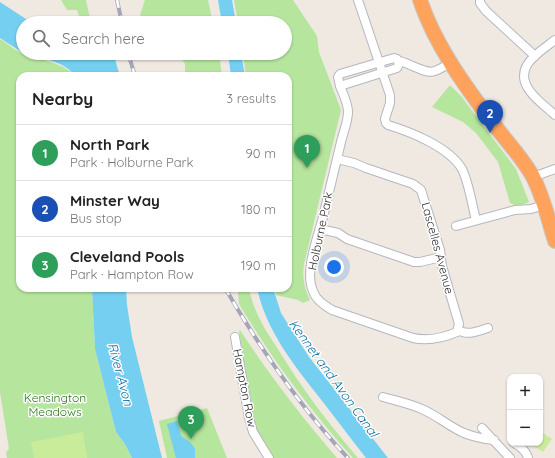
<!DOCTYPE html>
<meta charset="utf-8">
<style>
body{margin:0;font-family:Quicksand,sans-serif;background:#f2f2f2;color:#222}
.controls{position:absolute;right:12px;bottom:12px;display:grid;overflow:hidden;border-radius:8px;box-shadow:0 1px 3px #0004}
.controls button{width:36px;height:36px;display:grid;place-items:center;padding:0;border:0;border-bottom:1px solid #e0e0e0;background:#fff;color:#222;font:20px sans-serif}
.you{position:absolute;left:334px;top:267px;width:14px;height:14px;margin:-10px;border:3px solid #fff;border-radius:50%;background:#1a73e8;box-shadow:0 0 0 6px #1a73e833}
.badge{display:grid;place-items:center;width:26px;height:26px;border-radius:50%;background:#2563eb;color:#fff;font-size:13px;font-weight:700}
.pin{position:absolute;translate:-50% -33px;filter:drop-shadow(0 1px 2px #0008)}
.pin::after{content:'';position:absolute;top:21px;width:14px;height:12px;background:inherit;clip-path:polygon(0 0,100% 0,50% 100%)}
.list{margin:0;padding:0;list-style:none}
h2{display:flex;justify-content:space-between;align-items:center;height:52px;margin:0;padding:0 16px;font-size:17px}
h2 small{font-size:13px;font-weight:400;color:#767676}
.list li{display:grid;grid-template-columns:26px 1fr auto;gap:12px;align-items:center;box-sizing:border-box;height:56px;padding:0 16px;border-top:1px solid #e0e0e0}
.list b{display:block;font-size:15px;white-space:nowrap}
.list p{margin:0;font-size:13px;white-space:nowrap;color:#767676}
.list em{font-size:13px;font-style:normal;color:#767676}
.icon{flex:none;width:22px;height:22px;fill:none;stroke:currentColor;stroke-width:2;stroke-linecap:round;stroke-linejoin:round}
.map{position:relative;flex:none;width:555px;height:458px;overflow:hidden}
.search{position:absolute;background:#fff;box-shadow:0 1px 3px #0004;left:16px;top:16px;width:276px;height:44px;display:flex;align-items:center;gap:10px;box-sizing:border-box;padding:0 14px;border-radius:22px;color:#767676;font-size:15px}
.panel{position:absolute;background:#fff;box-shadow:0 1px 3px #0004;left:16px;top:72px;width:276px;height:220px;border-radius:12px}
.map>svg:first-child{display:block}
</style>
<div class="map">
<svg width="555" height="458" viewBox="0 0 555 458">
<rect width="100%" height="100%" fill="#efe9e1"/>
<g fill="#b6e59e">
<polygon points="61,0 86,0 91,23 78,23 80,18 77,10 67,10"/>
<polygon points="145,0 208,0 213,23 145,23 140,15"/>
<path d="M234,0h59l24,36 2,16 22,58 -37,154c-2,13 0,24 6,36l-7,3 -5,-3 -22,-5 -1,-7h13v-212h-42l-3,-23h42v-30h-47z"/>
<path d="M0,39c7,4 13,10 21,14 14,6 44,9 53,23h-54v212h72l3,61 21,83 9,12 7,14h-125l-1,-6 3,-3 -9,-57z"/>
<polygon points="178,53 219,53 222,76 185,76 185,64"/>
<path d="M450,85l11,11 55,73 13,33c-6,3 -13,5 -19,1l-12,-41 -22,-29 -13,-11 -31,-15z"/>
<path d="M239,288h10c4,22 15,40 27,58 24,40 52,77 82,112h-5c-43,-48 -81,-99 -114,-154l-1,-12z"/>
<path d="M240,330c30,46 62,87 97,128h-64l-19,-33 -15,-94z"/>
<polygon points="207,408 227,458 167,458 159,421"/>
</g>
<g fill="#c9ec9a">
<polygon points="540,431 552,439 543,452 529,443 540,443"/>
<polygon points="83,432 87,458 34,458 31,442"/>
</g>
<g fill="#75cff0">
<polygon points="218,0 232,0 236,23 222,23"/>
<polygon points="0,2 32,23 23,23 23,53 0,38"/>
<path d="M23,53h87l4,3 6,20h-45c-10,-15 -35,-18 -52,-23z"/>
<polygon points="228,53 241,53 245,76 231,76"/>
<polygon points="92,288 126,288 127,305 132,337 162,458 132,458 125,444 116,432 95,349"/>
<path d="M257,288h16l8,25 28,44 79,101h-22c-16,-20 -31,-41 -47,-61 -26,-33 -53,-67 -62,-109z"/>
<polygon points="200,412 203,421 185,427 182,418"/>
<polygon points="177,421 181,436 191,443 195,449 195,458 176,458 167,424"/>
</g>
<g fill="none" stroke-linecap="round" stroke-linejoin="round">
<defs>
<g id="street">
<path d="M358,0l32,95v8l-5,16 1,4 2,2c23,7 61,22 74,44 7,14 10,36 14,51"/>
<polyline points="480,0 480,3 486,11 535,56"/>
<path d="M555,40c-9,7 -22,15 -28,25 -12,21 15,38 28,50"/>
<polygon points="394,58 397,59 399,64 397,68 340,86 338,77 340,74"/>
<path d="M398,61c4,0 8,2 12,4 21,9 22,10 41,-3"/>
<path d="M337,159l17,4 12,5 47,16 8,6 19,60 2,16 17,58 -2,8c-14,6 -30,9 -44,6l-81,-28c-8,-5 -16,-10 -19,-19 -9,-20 5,-54 10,-74 6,-25 12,-50 18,-75 2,-9 7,-20 7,-30 0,-9 -5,-18 -8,-26"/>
<polyline points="533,177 555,169"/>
<polyline points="456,226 515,210 531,209 544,205"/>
<polyline points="320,229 338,233 347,239 414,262 420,262 441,257"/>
<path d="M458,330c10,6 20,1 30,-2"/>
<polyline points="235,337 249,418 253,432 269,458"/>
<path d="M383,397c14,4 28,7 41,13 15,7 26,17 40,23 10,4 20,6 30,7"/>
<polyline points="482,428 510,458"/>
<path d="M514,443c5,2 13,9 14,15"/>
</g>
<path id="highway" d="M420,0c15,45 45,86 73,123 13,18 28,33 39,52 11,20 16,44 23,66"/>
</defs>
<use href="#street" stroke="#b4b7c1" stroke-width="10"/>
<use href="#highway" stroke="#c9c9c9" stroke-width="16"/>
<use href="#street" stroke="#fff" stroke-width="8"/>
<use href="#highway" stroke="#ffa35c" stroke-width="14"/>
<defs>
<g id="rail">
<polyline points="117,0 122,23"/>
<polyline points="128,53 135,76"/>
<path d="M225,288c35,60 75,119 123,170"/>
</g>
</defs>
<use href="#rail" stroke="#a3a6b8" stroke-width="4"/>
<use href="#rail" stroke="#fff" stroke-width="2.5" stroke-dasharray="8" stroke-linecap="butt"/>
</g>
<g text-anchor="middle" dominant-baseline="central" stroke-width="3" stroke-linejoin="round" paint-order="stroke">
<g font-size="12" fill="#2e2e2e" stroke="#fff">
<text transform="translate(320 231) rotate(-78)">Holburne Park</text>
<text transform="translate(438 248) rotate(75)">Lascelles Avenue</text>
<text transform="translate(245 388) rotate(79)">Hampton Row</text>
</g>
<g font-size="12" fill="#2c6e1b" stroke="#fff">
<text x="55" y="397">Kensington<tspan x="55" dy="14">Meadows</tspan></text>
</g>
<g font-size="13" font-style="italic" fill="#0d6fa3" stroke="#fff">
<text transform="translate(121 374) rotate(75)">River Avon</text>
<text transform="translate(334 378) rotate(54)">Kennet and Avon Canal</text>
</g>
</g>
</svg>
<div class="controls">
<button>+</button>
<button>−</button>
</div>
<div class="you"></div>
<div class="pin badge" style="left:307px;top:168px;background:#2e9e5b">1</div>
<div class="pin badge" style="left:490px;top:133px;background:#1a4fb4">2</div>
<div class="pin badge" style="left:191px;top:439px;background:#2e9e5b">3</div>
<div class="search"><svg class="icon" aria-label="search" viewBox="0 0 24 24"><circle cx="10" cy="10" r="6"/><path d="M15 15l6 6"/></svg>Search here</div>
<section class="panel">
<h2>Nearby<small>3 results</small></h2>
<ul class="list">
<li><span class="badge" style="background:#2e9e5b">1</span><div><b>North Park</b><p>Park · Holburne Park</p></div><em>90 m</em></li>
<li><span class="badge" style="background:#1a4fb4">2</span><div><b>Minster Way</b><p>Bus stop</p></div><em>180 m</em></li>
<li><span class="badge" style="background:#2e9e5b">3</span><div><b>Cleveland Pools</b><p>Park · Hampton Row</p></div><em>190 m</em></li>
</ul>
</section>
</div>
